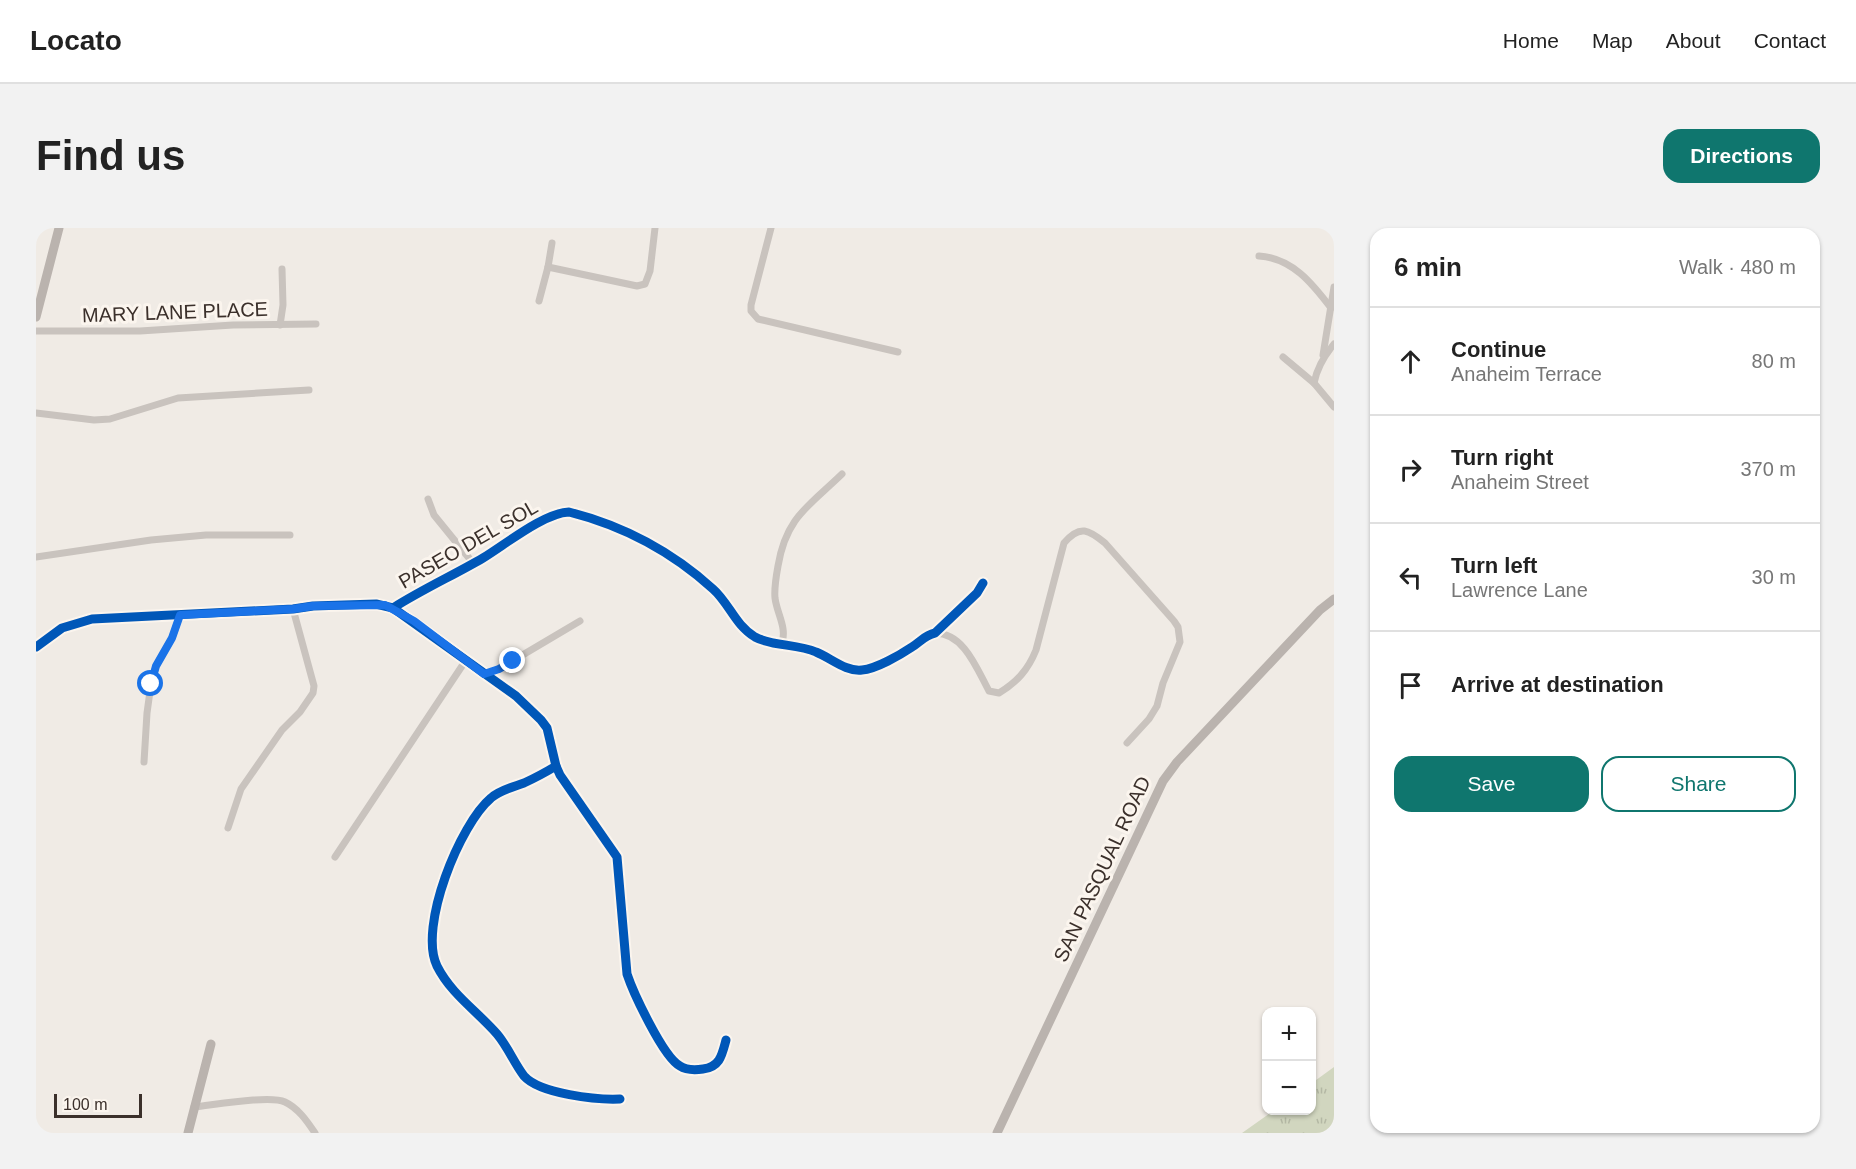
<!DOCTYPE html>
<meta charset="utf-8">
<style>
body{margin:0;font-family:Helvetica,sans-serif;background:#f2f2f2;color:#222}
.controls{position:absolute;right:18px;bottom:18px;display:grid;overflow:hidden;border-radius:12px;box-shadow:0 2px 4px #0004}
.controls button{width:54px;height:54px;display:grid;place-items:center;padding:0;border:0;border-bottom:2px solid #e0e0e0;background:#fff;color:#222;font:30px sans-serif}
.scale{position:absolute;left:18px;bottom:15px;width:88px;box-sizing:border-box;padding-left:6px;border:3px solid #3b302b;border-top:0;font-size:16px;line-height:21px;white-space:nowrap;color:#3b302b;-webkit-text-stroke:4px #fbf5ee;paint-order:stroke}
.stop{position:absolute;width:18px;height:18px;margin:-14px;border:4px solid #1a73e8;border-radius:50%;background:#fff}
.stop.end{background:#1a73e8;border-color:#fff;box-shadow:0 2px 6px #0008}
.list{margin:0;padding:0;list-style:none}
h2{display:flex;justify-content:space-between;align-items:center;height:78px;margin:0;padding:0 24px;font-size:26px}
h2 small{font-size:20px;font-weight:400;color:#767676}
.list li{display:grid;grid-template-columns:39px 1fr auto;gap:18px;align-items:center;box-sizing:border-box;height:108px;padding:0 24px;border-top:2px solid #e0e0e0}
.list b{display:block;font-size:22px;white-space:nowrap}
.list p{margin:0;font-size:20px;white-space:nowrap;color:#767676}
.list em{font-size:20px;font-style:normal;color:#767676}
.actions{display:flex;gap:12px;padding:18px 24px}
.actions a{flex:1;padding:14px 0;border:2px solid #0f766e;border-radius:18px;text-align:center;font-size:21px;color:#0f766e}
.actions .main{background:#0f766e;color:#fff}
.icon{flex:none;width:33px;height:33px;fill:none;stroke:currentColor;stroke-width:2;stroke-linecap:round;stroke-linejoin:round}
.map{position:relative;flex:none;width:1298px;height:905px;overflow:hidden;border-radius:18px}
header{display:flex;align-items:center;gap:36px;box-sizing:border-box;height:84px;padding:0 30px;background:#fff;border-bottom:2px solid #e0e0e0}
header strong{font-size:28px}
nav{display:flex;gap:33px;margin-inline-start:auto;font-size:21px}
.intro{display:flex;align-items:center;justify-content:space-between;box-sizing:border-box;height:144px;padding:0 36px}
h1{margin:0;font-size:42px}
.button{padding:15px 27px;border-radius:18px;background:#0f766e;color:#fff;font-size:21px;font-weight:700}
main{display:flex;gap:36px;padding:0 36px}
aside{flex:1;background:#fff;border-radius:18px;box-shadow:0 2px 4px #0004}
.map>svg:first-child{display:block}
</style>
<header>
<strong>Locato</strong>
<nav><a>Home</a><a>Map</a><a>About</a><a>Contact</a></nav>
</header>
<div class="intro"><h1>Find us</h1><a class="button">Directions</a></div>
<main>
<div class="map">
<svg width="1298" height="905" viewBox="0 0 1298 905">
<defs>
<pattern id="park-tufts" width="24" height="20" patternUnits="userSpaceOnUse" patternTransform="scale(1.5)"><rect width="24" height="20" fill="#d1d6bf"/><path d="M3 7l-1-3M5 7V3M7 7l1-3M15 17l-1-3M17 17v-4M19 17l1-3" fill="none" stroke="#b4b8a4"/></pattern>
</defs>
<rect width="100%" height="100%" fill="#f0ebe5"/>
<polygon fill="url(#park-tufts)" points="1298,839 1298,905 1206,905 1237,883 1276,882 1276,855"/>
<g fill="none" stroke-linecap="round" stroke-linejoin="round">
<g stroke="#c9c3be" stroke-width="7">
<polyline points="735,0 715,77 715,83 722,91 862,124"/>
<path d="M1223,28c33,2 53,27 72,52"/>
<polyline points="512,39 601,58 609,56 614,43 619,0"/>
<polyline points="503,73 512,39 516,15"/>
<polyline points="244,97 247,77 246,41"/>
<polyline points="0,103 104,103 197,97 280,96"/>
<path d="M1298,116c-10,12 -17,24 -20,39l20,24"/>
<polyline points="1287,127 1298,59"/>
<polyline points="1247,129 1278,155"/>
<polyline points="0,185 58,192 74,191 142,170 273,162"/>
<polyline points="392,271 398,287 437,335"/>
<polyline points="0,329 115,312 170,307 254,307"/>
<path d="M357,380c30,-19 61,-33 90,-50 23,-14 61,-45 86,-46 55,14 101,38 144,77 16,14 22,36 42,48 16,9 43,7 61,15 15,6 30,20 46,18 14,-1 38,-15 50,-23 8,-5 13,-12 23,-14l42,-40 6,-10"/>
<path d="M899,405c29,0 42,36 54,58l10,2c18,-11 29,-23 37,-43l28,-107c16,-19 25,-13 41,0l69,78 4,6 2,15 -17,41 -6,23 -8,13 -22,24"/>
<path d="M746,415c5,-16 -5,-29 -7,-45 -1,-10 1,-21 3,-32 8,-49 31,-60 64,-92"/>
<path d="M0,419l26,-19 30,-9 201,-10 20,-3 63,-2 17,4 123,88 25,24 6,8 9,38 4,9 57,82 10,117c6,18 36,83 53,92 6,4 16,4 23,3 17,-2 19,-14 23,-29"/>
<polyline points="449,446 463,441 544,393"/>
<polyline points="108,534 111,485 115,456 120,438 136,410 144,387"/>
<path d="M520,538c-10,6 -21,12 -32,17 -11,4 -24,7 -33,15 -31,26 -73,129 -54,168 14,28 40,45 60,68 11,13 17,29 27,42 16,18 73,24 96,23"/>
<polyline points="192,600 205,561 246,502 264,484 277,465 278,458 257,381"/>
<polyline points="299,629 430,432"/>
<path d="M158,879c20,-2 76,-12 91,-5 13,6 22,19 30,31"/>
</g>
<g stroke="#bab3ae" stroke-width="9">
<polyline points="0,89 23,0"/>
<polyline points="152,905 175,816"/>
<polyline points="961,905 1127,553 1141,534 1284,382 1298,371"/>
</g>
<defs>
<g id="cycleway">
<path d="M357,380c30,-19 61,-33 90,-50 23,-14 61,-45 86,-46 55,14 101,38 144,77 16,14 22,36 42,48 16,9 43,7 61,15 15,6 30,20 46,18 14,-1 38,-15 50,-23 8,-5 13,-12 23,-14l42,-40 6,-10"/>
<path d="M0,419l26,-19 30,-9 201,-10 20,-3 63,-2 17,4 123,88 25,24 6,8 9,38 4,9 57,82 10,117c6,18 36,83 53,92 6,4 16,4 23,3 17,-2 19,-14 23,-29"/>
<path d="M520,538c-10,6 -21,12 -32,17 -11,4 -24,7 -33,15 -31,26 -73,129 -54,168 14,28 40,45 60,68 11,13 17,29 27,42 16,18 73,24 96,23"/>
</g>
</defs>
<use href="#cycleway" stroke="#fbf5ee" stroke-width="13"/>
<use href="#cycleway" stroke="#0057b8" stroke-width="9"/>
</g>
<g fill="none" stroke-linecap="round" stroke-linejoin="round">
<polyline stroke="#1a73e8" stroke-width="8" points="115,456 120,438 136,410 144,387 257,381 277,378 349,377 378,393 448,446 463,441 477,433"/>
</g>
<g text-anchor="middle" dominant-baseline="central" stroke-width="6" stroke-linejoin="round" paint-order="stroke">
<g font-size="20" fill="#3b302b" stroke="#fbf5ee">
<text transform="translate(139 84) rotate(-2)">MARY LANE PLACE</text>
<text transform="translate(432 316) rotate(-30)">PASEO DEL SOL</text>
<text transform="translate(1066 641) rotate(-65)">SAN PASQUAL ROAD</text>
</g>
</g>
</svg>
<div class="controls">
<button>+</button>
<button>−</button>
</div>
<div class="scale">100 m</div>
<div class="stop" style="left:115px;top:456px"></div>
<div class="stop end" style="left:477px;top:433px"></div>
</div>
<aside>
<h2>6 min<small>Walk · 480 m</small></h2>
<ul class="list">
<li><svg class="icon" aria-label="ahead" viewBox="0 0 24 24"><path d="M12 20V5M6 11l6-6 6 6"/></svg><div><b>Continue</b><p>Anaheim Terrace</p></div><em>80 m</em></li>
<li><svg class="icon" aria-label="right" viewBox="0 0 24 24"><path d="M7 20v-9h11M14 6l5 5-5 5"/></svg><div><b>Turn right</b><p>Anaheim Street</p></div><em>370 m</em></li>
<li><svg class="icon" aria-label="left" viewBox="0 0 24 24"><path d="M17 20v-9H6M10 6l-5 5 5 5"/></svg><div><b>Turn left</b><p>Lawrence Lane</p></div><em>30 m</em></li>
<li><svg class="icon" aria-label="arrive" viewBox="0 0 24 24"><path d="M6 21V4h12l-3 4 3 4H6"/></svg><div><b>Arrive at destination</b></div></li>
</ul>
<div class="actions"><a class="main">Save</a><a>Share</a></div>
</aside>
</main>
